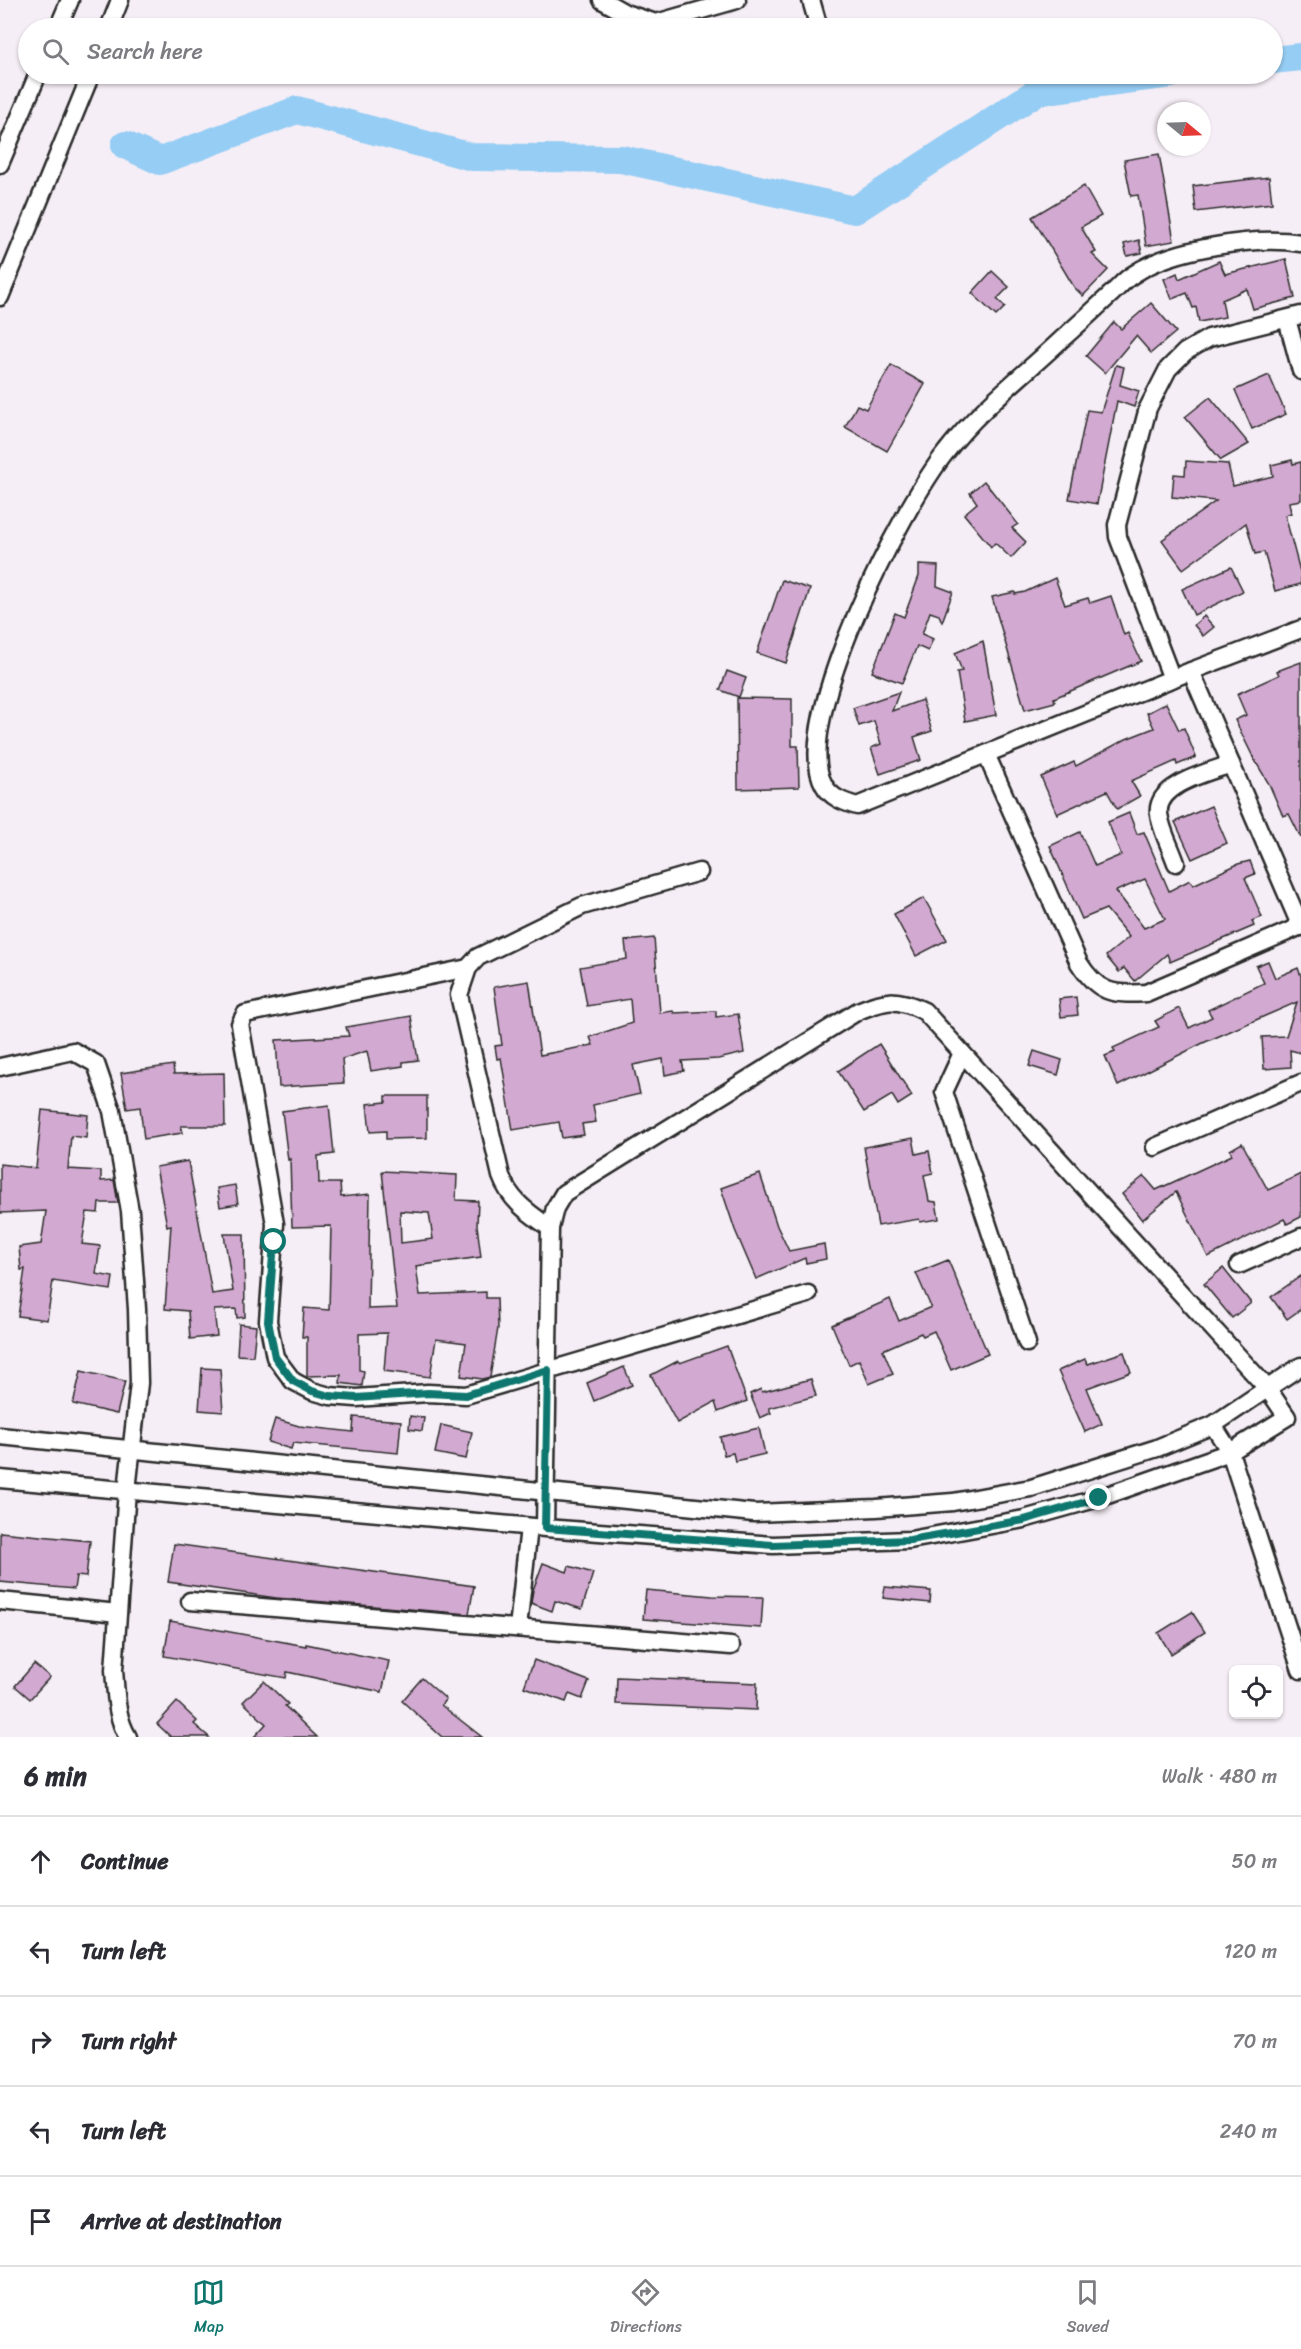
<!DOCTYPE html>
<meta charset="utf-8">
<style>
body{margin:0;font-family:Sriracha,sans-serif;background:#f7f7f7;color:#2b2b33}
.controls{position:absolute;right:18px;bottom:18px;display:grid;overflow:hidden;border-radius:9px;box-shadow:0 2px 4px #0004}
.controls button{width:54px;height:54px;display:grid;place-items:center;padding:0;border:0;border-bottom:2px solid #e1e1e2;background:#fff;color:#2b2b33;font:30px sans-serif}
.compass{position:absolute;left:1157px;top:102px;width:54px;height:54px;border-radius:50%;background:#fff;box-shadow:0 2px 4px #0004;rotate:109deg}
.stop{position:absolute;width:18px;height:18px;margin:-14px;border:4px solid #0f766e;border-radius:50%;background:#fff}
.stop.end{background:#0f766e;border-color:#fff;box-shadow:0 2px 6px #0008}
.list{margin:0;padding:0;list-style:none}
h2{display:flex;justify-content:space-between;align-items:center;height:78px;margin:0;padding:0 24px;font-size:26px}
h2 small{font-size:20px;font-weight:400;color:#7c7c81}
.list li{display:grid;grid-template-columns:39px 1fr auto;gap:18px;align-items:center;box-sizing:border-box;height:90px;padding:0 24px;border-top:2px solid #e1e1e2}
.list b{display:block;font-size:22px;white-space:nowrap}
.list em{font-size:20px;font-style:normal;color:#7c7c81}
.icon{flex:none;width:33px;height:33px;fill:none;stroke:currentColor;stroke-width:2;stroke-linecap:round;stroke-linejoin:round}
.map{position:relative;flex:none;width:1301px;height:1737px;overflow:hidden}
.search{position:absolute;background:#fff;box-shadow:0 2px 4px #0004;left:18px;right:18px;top:18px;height:66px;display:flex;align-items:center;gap:15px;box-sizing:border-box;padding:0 21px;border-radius:33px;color:#7c7c81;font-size:22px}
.sheet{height:528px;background:#fff}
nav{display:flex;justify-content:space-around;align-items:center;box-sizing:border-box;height:84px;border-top:2px solid #e1e1e2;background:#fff;font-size:16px;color:#7c7c81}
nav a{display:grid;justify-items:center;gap:3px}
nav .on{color:#0f766e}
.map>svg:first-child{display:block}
</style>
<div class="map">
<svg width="1301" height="1737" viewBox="0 0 1301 1737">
<rect width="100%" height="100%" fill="#f6eef6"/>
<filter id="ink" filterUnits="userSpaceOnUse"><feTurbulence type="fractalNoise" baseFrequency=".0167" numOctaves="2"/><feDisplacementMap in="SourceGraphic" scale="12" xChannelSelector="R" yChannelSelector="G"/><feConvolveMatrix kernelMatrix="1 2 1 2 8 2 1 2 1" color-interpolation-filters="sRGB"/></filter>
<g filter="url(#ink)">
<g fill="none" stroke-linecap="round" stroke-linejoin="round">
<g stroke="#96cdf4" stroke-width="28">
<polyline points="1272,60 1301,57"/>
<polyline points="125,145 160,161 297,110 472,157 621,159 855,210 1038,91 1171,74"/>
</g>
</g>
<g fill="#d2a9d0" stroke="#2b2b2b" stroke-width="1.5" fill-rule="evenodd">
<polygon points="1159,154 1174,241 1146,246 1138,195 1131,196 1124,160"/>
<polygon points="1269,177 1272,203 1196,212 1193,186"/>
<polygon points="1084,186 1101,216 1081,227 1096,252 1092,254 1108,270 1083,296 1074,287 1032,217"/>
<polygon points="1139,240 1142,253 1127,256 1124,244"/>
<polygon points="1286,259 1295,298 1253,309 1247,289 1222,300 1225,317 1199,322 1196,307 1193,308 1187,293 1172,299 1164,279 1177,273 1179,279 1219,261 1225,274"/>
<polygon points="992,271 1009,287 997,299 1005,307 996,316 972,293"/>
<polygon points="1151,303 1176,332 1151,353 1136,336 1105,373 1086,356 1114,322 1121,329"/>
<polygon points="891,365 925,384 887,451 845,427 857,405 866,409"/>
<polygon points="1116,365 1124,367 1120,385 1139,391 1134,407 1117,401 1097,504 1069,499 1087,410 1101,412"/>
<polygon points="1269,375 1286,414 1252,429 1235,390"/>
<polygon points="1210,397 1249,444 1221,460 1185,417"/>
<polygon points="1292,460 1293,464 1301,462 1301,500 1289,502 1291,513 1285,515 1301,575 1301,584 1275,591 1264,552 1255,554 1246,523 1183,569 1162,540 1216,501 1172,497 1174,474 1185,475 1186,461 1228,464 1233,486 1273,476 1271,465"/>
<polygon points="984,481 1018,524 1012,528 1026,542 1011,558 995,543 991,547 964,514 977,503 970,493"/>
<polygon points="919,565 938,566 937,586 953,592 942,622 939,615 930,612 922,634 933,639 928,651 917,646 902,683 872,672 895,613 904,617 919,576"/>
<polygon points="1231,567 1243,591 1194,615 1182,589"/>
<polygon points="1055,578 1065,605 1088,598 1090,603 1111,596 1124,635 1128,633 1141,661 1054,698 1055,702 1025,710 992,597 1015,592 1015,594 1025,592"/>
<polygon points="782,580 810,589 786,663 757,653"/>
<polygon points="1204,616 1214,627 1203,636 1194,625"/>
<polygon points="983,641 996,715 965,721 957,672 962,671 955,653"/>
<polygon points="1301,662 1301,838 1289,814 1283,816 1269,784 1254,759 1235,720 1246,715 1237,694 1279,675 1277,671"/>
<polygon points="727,671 746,678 739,697 720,690"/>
<polygon points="899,692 892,711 922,700 932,731 914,737 921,760 880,774 871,748 881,744 874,721 859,726 853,708"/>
<polygon points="737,698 792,699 792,746 798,746 799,787 738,789"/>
<polygon points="1166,703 1179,730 1184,728 1196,757 1177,765 1176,761 1131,781 1140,796 1117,809 1107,791 1057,814 1041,777 1074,762 1076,766 1126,739 1154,728 1147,713"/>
<polygon points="1211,806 1227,843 1192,859 1175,822"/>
<path d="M1129,813l8,21 7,-2 25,59 21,-11 3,5 45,-21 12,-3 5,13 -10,4 17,39 -10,4 2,5 -84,36 -3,-8 -32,27 -11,-13 -5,4 -13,-16 23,-19 -23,-28 -24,10 -32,-73 30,-14 15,34 26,-11 -13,-33zM1145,879l20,40 -21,9 -28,-37z"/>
<polygon points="924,898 947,940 916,956 894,914"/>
<polygon points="654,938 660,1013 673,1011 674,1013 716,1011 716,1017 738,1014 744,1053 718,1059 682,1061 684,1071 665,1075 663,1059 633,1065 640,1094 593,1105 596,1122 582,1124 584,1135 562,1138 559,1122 513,1130 501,1058 497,1059 495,1046 502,1045 494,987 529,981 540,1055 593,1045 590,1037 632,1023 630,999 587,1006 580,967 627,959 625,941"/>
<polygon points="1268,961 1275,978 1298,968 1301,976 1301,1053 1290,1050 1291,1067 1264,1069 1262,1037 1286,1036 1297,1002 1203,1043 1118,1086 1105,1056 1115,1052 1113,1048 1159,1027 1155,1021 1179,1008 1189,1028 1212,1017 1208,1010 1264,983 1256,966"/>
<polygon points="1076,997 1078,1015 1061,1017 1059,999"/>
<polygon points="411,1016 418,1060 403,1062 403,1066 371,1071 367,1051 342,1059 344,1083 279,1087 276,1040 349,1036 346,1027"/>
<polygon points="879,1044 912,1096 898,1105 892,1095 864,1112 838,1071"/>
<polygon points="1034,1051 1062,1060 1058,1075 1029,1066"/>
<polygon points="173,1065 174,1074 224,1073 225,1126 181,1126 182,1133 144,1139 140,1107 127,1109 121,1073"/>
<polygon points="386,1096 427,1096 427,1138 386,1139 386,1131 370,1132 367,1104 386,1102"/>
<path d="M329,1105l5,49 -16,2 1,27h21l1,14 29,-3 -2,115 29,-1 -15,-137 75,4 -1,25 22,1 -1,24 4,32 -65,9 4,29 66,-3v6h11l1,30 -8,49 -8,2 -21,-3 5,-33 -30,-4 -6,38 -46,-6 3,-38 -28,1v36l5,1 -2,15 -22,-3 1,-8 -34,1v-39h-5l2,-29 25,2 2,-84 -39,1 -2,-68 -2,1 -6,-49zM400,1211l29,2 4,26 -32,4z"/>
<polygon points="42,1110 88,1115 86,1138 71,1136 68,1169 101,1171 101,1181 114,1180 118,1203 99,1203 98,1213 87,1212 82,1244 100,1246 96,1274 113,1277 111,1290 53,1281 47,1320 18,1316 25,1269 21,1270 19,1247 41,1244 46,1211 0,1213 0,1164 36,1168"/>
<polygon points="913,1138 916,1154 929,1151 933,1173 924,1175 929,1201 936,1202 939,1219 920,1222 919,1219 878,1226 864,1147"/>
<polygon points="1242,1143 1268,1190 1301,1174 1301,1217 1287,1224 1284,1219 1208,1257 1176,1192 1142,1220 1122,1194 1144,1176 1156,1190 1232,1155 1230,1150"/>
<polygon points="188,1161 212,1294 233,1291 224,1234 244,1234 245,1317 237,1318 236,1309 214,1310 217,1336 190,1339 188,1311 165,1309 171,1225 167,1226 156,1167"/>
<polygon points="760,1174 777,1226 789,1251 824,1244 826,1259 806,1263 805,1258 756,1279 735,1230 721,1188"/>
<polygon points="235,1185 238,1204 220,1207 217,1188"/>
<polygon points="948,1260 988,1354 951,1370 934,1331 923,1336 921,1333 883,1350 893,1374 869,1384 859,1360 849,1365 832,1325 890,1299 899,1321 931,1307 916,1273"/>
<polygon points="1223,1268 1251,1303 1232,1318 1204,1284"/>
<polygon points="1301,1276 1301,1309 1287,1319 1271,1297"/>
<polygon points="239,1324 256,1326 253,1356 237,1355"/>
<polygon points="727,1346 747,1401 718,1412 715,1402 677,1423 651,1375 678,1361 680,1363"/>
<polygon points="1124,1352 1131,1372 1087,1388 1102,1424 1085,1432 1058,1371 1085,1359 1088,1364"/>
<polygon points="624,1367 632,1385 594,1401 587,1383"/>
<polygon points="202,1368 220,1369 223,1412 199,1410"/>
<polygon points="81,1371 125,1381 117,1414 73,1404"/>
<polygon points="811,1379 816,1396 769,1408 771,1413 760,1418 750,1394 761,1389 762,1392"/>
<polygon points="410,1416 424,1418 422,1431 409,1429"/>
<polygon points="354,1417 401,1421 398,1453 293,1443 291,1449 268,1442 275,1419 299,1426 353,1432"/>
<polygon points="441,1425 472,1432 466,1459 435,1453"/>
<polygon points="759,1428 765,1454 735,1461 733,1453 724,1455 720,1437"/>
<polygon points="0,1532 90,1541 86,1577 76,1576 74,1589 0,1582"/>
<polygon points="174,1544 474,1586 469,1614 276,1598 168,1582"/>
<polygon points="543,1563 567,1572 569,1566 593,1573 582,1609 555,1601 552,1611 531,1603 533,1590"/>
<polygon points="885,1587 931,1591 930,1603 883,1598"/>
<polygon points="646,1590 712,1596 763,1597 761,1628 643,1619"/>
<polygon points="1192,1612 1205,1632 1171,1654 1158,1633"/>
<polygon points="170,1621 306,1646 306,1644 389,1661 382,1692 287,1672 286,1678 164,1656"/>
<polygon points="534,1660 589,1681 582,1699 569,1694 566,1702 524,1687"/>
<polygon points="34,1664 50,1677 30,1699 15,1686"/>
<polygon points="617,1677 757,1683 756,1710 616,1704"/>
<polygon points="422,1678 446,1699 441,1705 482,1737 442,1737 402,1701"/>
<polygon points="264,1681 288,1704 285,1706 317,1737 254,1737 266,1724 243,1702"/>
<polygon points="177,1702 197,1721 194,1724 209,1737 171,1737 157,1724"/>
</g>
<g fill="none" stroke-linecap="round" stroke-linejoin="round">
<defs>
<g id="minor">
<polyline points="602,0 625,13 656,23 737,0"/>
<polyline points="811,0 819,28"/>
<polyline points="58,28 70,0"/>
<polyline points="109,28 120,0"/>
<polyline points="0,164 38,74"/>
<path d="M1301,243c-45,-7 -129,5 -167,31 -9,5 -16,14 -24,21 -15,14 -31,29 -47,43 -39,37 -84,71 -117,114 -42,52 -157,272 -122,333 7,13 20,17 33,21l334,-135 110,-42"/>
<polyline points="0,297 91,74"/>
<polyline points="1287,319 1301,371"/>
<polyline points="1191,671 1301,927"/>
<polyline points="1172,679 1118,537 1117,525 1148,408 1168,369 1185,352 1209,338 1301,315"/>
<path d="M986,754l93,209c19,30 33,32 67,30l155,-67"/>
<path d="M1176,863c-5,-15 -15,-33 -17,-49 -4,-30 51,-42 72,-50"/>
<polyline points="468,968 245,1014 240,1024 275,1224 268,1321 275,1357 293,1381 312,1391 330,1396 356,1398 428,1393 466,1395 808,1294"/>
<polyline points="962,1053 944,1092 1027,1343"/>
<path d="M0,1067l73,-16 23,13 16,47 18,100 7,98 2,74 -12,107 -13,180c2,23 2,48 14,67"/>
<polyline points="1155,1147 1301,1083"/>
<path d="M550,1228c-21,-15 -40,-27 -49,-52l-42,-181 9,-27 10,-11 104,-51 117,-34"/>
<polyline points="1239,1265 1301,1237"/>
<polyline points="1213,1425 1230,1452 1301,1670"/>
<polyline points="0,1436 754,1513 876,1508 953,1502 1031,1488 1157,1448 1213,1425 1301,1366"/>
<path d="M0,1479l545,49 228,17 137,-5 114,-21 75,-21 131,-46 57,-35 -19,-28 -344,-378c-29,-14 -38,-11 -66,0l-294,182 -9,15 -5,20 -5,300"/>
<polyline points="0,1601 118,1613"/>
<polyline points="190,1601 731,1646"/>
<polyline points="518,1628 529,1527"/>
</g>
</defs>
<use href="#minor" stroke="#2b2b2b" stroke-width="21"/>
<use href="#minor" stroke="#fff" stroke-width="16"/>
</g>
</g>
<g fill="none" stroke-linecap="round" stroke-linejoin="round" filter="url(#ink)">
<polyline stroke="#0f766e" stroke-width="8" points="274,1242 268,1321 275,1357 293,1381 312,1391 330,1396 356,1398 428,1393 466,1395 548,1370 545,1528 773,1545 910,1540 1024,1520 1099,1498"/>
</g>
</svg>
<div class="controls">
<button><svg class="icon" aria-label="locate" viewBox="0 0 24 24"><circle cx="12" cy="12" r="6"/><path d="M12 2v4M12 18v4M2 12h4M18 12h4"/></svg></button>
</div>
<svg class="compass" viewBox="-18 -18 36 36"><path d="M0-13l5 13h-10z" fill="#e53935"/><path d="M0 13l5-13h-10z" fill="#7c7c81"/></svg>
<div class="stop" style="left:274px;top:1242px"></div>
<div class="stop end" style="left:1099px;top:1498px"></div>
<div class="search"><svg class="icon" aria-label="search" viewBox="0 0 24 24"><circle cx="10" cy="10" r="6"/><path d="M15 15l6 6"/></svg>Search here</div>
</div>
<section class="sheet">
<h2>6 min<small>Walk · 480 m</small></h2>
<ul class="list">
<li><svg class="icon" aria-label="ahead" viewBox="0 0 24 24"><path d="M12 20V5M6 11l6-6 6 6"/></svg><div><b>Continue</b></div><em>50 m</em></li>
<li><svg class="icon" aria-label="left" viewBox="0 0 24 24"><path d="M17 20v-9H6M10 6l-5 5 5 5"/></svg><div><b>Turn left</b></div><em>120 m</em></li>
<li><svg class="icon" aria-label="right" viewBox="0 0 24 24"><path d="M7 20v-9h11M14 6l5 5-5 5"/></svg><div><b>Turn right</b></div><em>70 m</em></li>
<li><svg class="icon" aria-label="left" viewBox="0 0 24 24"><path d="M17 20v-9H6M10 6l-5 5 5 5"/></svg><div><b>Turn left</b></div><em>240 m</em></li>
<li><svg class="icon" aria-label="arrive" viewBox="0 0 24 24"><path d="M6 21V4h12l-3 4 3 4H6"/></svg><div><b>Arrive at destination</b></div></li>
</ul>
</section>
<nav>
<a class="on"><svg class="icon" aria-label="map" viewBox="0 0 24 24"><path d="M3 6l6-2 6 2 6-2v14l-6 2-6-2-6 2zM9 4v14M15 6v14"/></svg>Map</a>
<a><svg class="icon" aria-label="directions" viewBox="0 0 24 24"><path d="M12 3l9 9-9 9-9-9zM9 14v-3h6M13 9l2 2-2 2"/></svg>Directions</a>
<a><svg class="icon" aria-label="saved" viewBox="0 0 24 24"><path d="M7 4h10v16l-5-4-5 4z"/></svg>Saved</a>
</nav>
